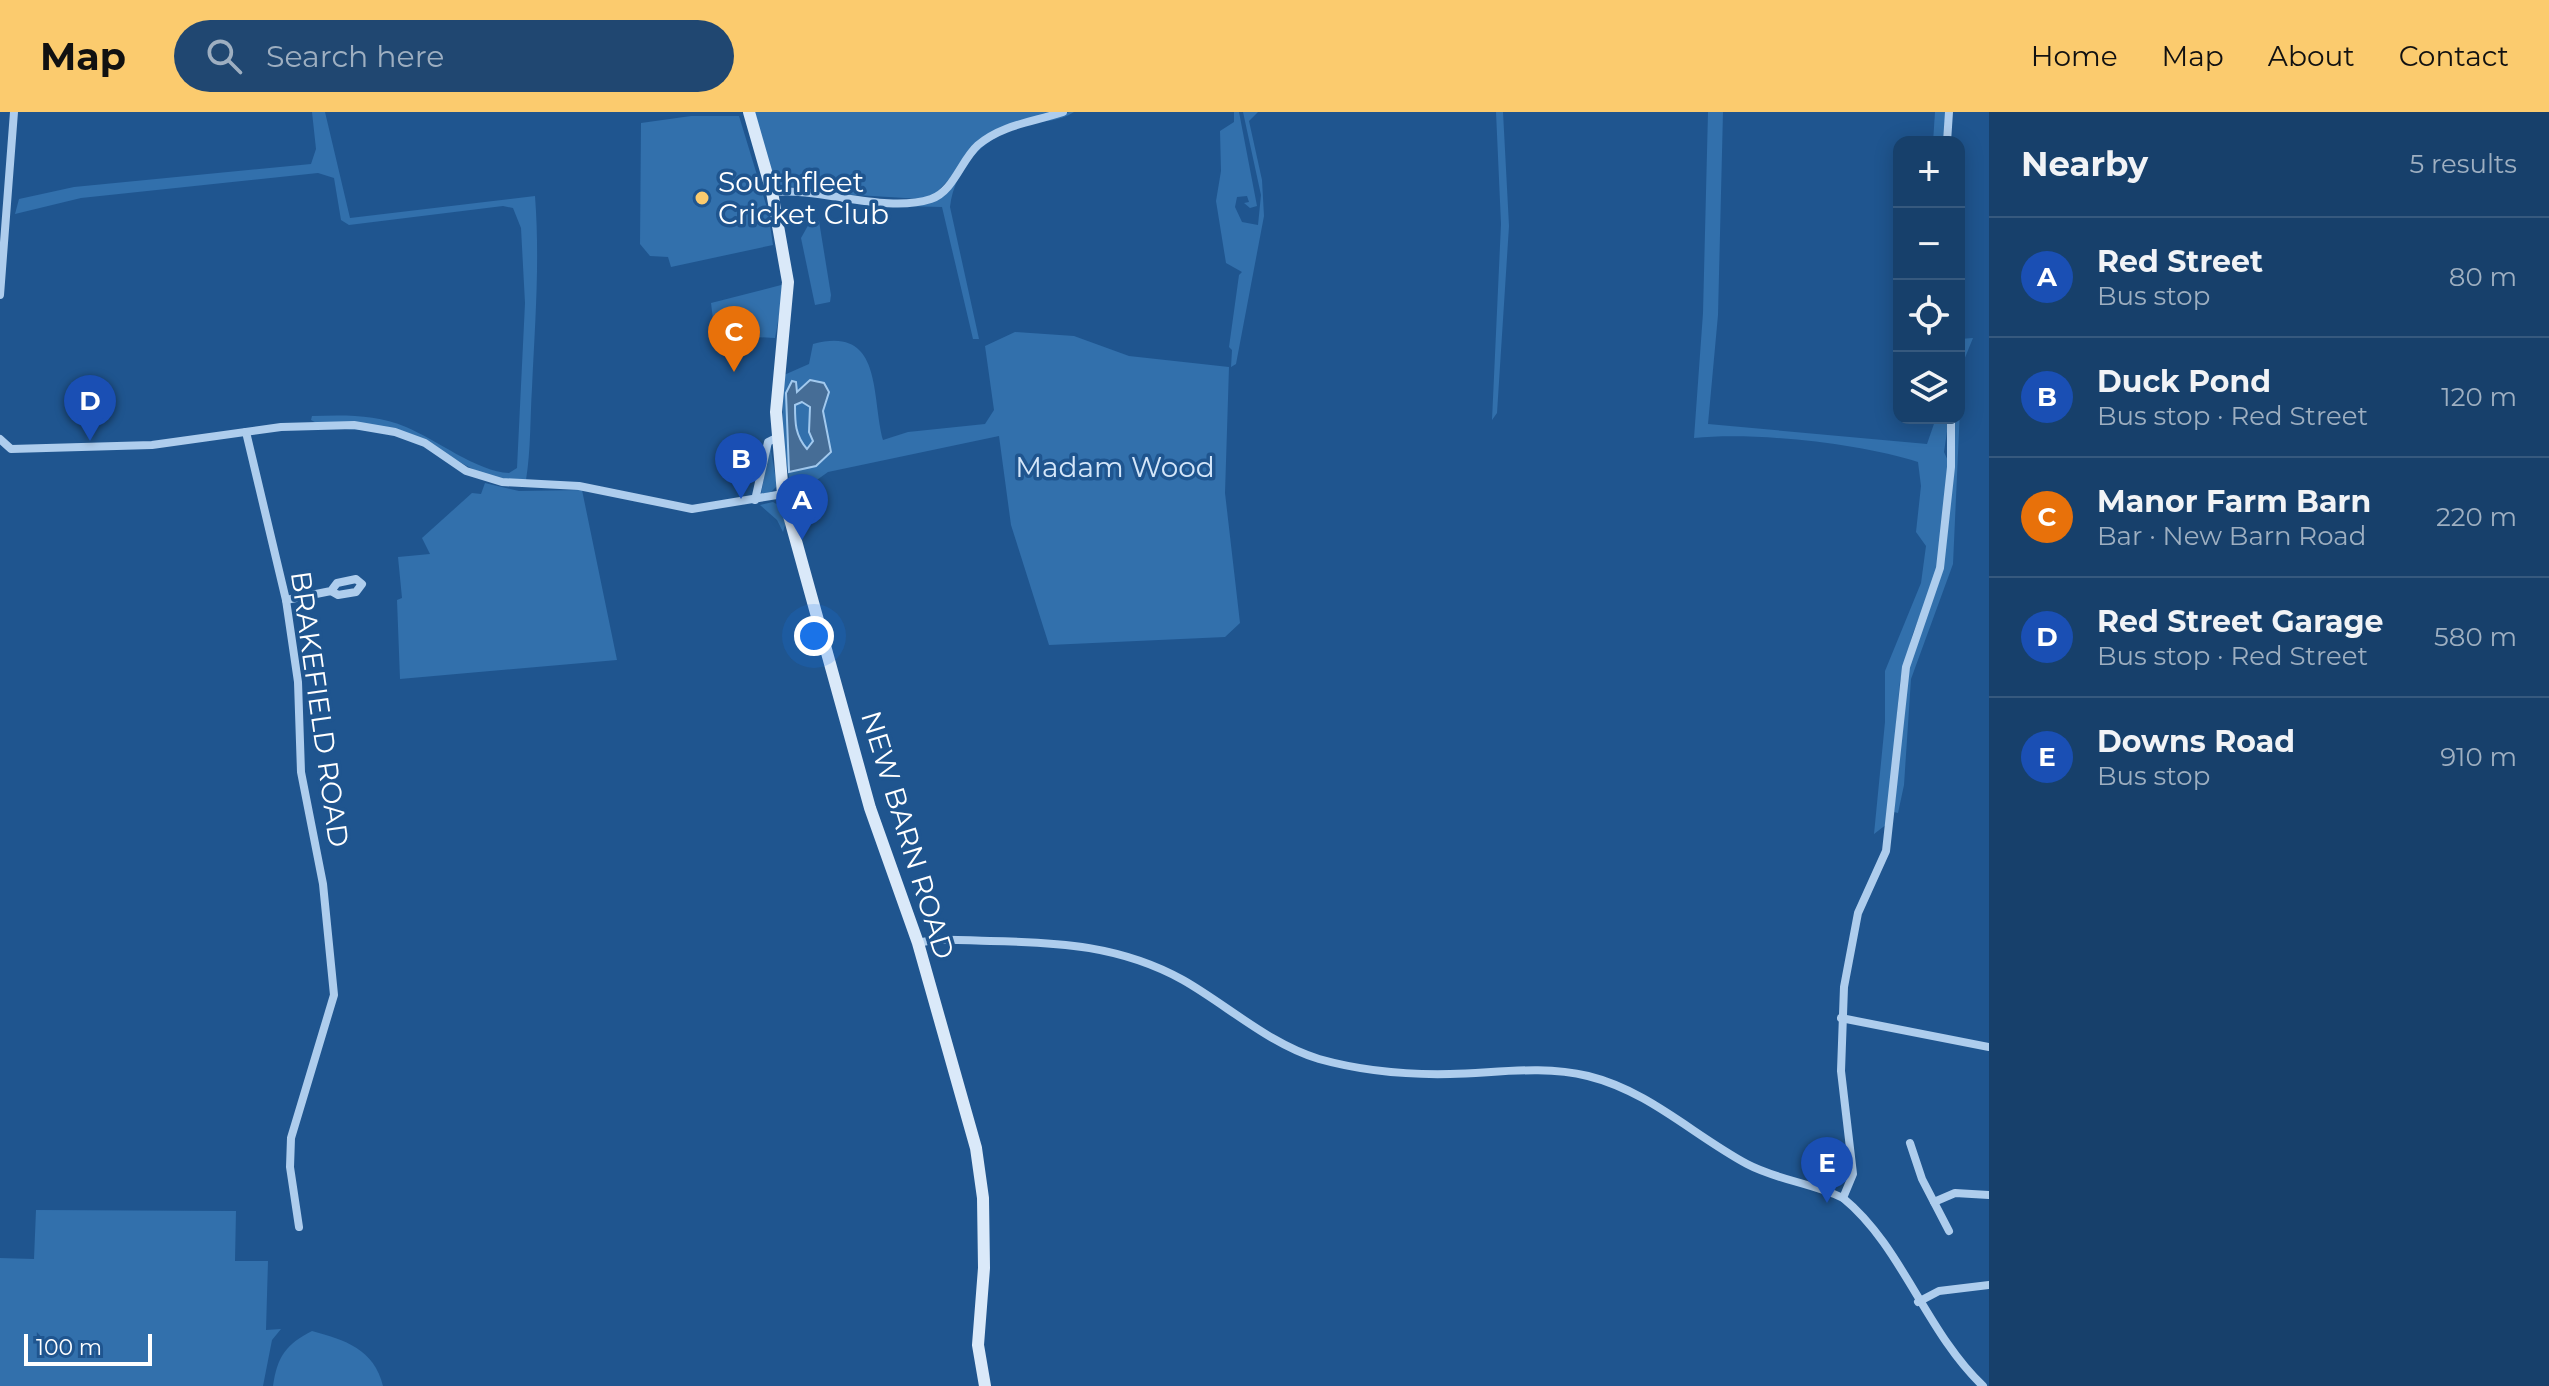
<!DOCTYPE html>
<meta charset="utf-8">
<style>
body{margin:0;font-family:Montserrat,sans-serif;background:#204771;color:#f1f3f6}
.controls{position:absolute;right:24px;top:24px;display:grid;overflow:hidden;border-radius:16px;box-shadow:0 4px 20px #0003}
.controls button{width:72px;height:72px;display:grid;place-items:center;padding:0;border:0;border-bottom:2px solid #36597e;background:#17406b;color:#f1f3f6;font:40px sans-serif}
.scale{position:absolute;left:24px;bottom:20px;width:128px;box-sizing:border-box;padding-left:8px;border:4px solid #fff;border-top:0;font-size:22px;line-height:28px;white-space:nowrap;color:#fff;-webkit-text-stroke:6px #1f558f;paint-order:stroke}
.you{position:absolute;left:814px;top:524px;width:28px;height:28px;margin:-20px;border:6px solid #fff;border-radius:50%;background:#1a73e8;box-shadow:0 0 0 12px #1a73e833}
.badge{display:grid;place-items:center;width:52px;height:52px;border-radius:50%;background:#fbcb6e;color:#fff;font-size:26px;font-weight:700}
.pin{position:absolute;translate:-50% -66px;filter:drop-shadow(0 2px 4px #0008)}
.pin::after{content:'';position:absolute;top:42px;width:28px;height:24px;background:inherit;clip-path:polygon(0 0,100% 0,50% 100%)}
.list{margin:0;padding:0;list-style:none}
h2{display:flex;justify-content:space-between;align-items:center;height:104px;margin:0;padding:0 32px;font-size:34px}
h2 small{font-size:26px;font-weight:400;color:#9eafc1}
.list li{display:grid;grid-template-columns:52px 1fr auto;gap:24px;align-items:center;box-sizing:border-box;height:120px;padding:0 32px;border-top:2px solid #36597e}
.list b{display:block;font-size:30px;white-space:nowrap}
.list p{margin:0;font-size:26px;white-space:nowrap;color:#9eafc1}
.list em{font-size:26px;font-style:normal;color:#9eafc1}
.icon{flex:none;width:44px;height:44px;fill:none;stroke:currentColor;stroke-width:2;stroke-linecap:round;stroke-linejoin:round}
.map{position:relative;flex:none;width:1989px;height:1274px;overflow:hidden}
header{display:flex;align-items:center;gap:48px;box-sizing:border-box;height:112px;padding:0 40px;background:#fbcb6e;color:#111}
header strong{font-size:38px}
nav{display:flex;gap:44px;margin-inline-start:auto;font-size:28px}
.search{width:560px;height:72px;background:#204771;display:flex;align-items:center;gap:20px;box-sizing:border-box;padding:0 28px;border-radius:44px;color:#9eafc1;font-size:30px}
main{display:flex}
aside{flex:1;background:#17406b}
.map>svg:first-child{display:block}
</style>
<header>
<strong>Map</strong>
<div class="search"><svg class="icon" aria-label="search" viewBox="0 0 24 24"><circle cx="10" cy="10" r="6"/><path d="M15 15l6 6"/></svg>Search here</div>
<nav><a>Home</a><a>Map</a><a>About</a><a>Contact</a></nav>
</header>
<main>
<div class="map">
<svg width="1989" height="1274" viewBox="0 0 1989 1274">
<rect width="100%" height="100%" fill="#1f558f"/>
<g fill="#3270ac">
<path d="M312,0h13l25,106 185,-22c5,65 0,127 -3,192 -2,31 -1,61 -6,92 -47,4 -73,-27 -113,-43 -28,-11 -79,-2 -102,-17l1,-4c32,-1 64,-2 94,11 29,12 72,45 103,46l8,-5 8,-165 -4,-75 -8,-20 -10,-2 -154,19 -8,-5 -7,-42 -16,-5 -237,25 -66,16 4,-15 55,-12 237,-23 5,-15z"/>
<polygon points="753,0 1053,0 993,21 935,82 921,87 840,82 775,72"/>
<path d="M1069,0h5c-15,10 -30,8 -48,13 -38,9 -71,40 -76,82l29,132h-6l-31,-132 -40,-1 43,-12c27,-35 33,-58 80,-71 15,-4 30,-4 44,-11z"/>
<polygon points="1234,0 1239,0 1257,94 1250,96 1244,91 1249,90 1247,84 1237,85 1235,95 1242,110 1258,113 1261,83 1243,0 1258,0 1249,9 1262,68 1264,104 1236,252 1231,255 1232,238 1229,235 1239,163 1242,160 1226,151 1216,89 1221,59 1220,19 1234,10"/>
<polygon points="1496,0 1503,0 1509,114 1497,301 1492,308 1501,112"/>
<path d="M1708,0h15l-5,203 -10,109 219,20 9,-26h13l-5,34 5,11 -13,113 -23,57 -13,48 -13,143 -13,10 11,-112v-51l36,-88 5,-37 -10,-14 5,-46 -3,-24c-59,-19 -162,-30 -224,-24l9,-125z"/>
<polygon points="1935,0 1947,0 1944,30 1933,30"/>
<polygon points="691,4 739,4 768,99 773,133 671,155 668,145 650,144 640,132 641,11"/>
<polygon points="819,109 831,183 830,190 815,193 801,126 810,110"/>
<polygon points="785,172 775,226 715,223 711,191"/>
<path d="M1015,220l59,4 55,20 100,11 -4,126 15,130 -15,14 -176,8 -38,-120 -12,-89 -171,36 -35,25 -11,-57 2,-65 25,-11 4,-20c70,-19 58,51 70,96l25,-8 77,-8 9,-14 -9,-64z"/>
<polygon points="1973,226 1962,253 1953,452 1911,567 1904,673 1898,701 1894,700 1907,558 1938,471 1953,306 1959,306 1959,227"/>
<polygon points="770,333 777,374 771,380 761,382"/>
<polygon points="485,371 519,379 582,378 617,548 400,567 397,488 402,486 398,445 430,442 422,426 472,381 481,382"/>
<polygon points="773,390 780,394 786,410 783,420 777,408 760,393"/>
<polygon points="36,1098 236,1099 235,1149 268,1149 266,1218 281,1217 272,1228 263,1274 0,1274 0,1146 34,1147"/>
<path d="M312,1219c33,9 62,18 71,55h-110c4,-29 13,-42 39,-55z"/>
</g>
<path fill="#466d96" stroke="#a2c9ee" stroke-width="2" fill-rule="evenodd" d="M810,268l14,3 5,9 -6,19 8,41 -15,14 -27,6 -3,-79 6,-12 4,1 1,10zM802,290l8,5 -1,25 4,9 -6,8c-12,-14 -12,-26 -12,-44z"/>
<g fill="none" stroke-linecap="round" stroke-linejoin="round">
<g stroke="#aecded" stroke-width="8">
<polyline points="1947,30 1949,0"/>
<path d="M772,80c49,-5 113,22 159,7 23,-8 30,-39 47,-54 25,-21 56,-23 85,-33"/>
<polyline points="0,183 14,0"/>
<path d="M1951,306v49l-11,101 -34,99 -20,184 -28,62 -14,74 -3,84 12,103 -10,24c59,48 83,134 140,188"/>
<polyline points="246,320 286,488 298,570 301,660 323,772 334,883 291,1026 290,1055 299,1115"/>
<polyline points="0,327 11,337 152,333 281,315 354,313 395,320 425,331 466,359 502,370 579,374 692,397 783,382"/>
<polyline points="755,388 768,330 776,326"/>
<polyline points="286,488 331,479 338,483 356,480 362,472 356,467 337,471 331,479"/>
<path d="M918,831c23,-6 49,-2 72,-2 69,1 132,5 193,39 44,25 86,64 136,79 43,12 86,16 131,15 46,-1 93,-9 138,2 61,15 105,59 159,88 30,16 65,19 96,34"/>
<polyline points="1841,906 1989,935"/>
<polyline points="1910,1031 1922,1067 1949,1119"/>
<polyline points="1934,1090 1955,1081 1989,1083"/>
<polyline points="1918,1190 1939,1179 1989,1173"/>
</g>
<polyline stroke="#dae9f9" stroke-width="12" points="749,0 772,80 788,170 776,300 783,382 870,696 918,831 976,1036 983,1086 984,1156 978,1233 985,1274"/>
</g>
<circle fill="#fbcb6e" stroke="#1f558f" stroke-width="3" cx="702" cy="86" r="8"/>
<g text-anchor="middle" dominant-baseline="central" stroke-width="7" stroke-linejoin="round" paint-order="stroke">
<g font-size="28" fill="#fff" stroke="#1f558f" text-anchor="start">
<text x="718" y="70">Southfleet<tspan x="718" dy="32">Cricket Club</tspan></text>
</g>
<g font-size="28" fill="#d4e6f9" stroke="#1f558f">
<text x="1115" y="355">Madam Wood</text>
</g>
<g font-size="28" fill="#fff" stroke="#1f558f">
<text transform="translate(320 597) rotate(82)">BRAKEFIELD ROAD</text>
<text transform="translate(908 723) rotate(73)">NEW BARN ROAD</text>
</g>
</g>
</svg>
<div class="controls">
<button>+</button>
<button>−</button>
<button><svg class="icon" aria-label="locate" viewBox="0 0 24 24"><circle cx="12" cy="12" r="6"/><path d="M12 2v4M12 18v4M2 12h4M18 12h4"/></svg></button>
<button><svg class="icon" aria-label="layers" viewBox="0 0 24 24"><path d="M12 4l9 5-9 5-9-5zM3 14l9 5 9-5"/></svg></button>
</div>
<div class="scale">100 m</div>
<div class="you"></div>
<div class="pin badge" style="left:802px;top:428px;background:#1a4fb4">A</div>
<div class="pin badge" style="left:741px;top:387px;background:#1a4fb4">B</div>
<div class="pin badge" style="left:734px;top:260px;background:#e8710a">C</div>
<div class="pin badge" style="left:90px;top:329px;background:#1a4fb4">D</div>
<div class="pin badge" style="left:1827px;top:1091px;background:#1a4fb4">E</div>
</div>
<aside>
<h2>Nearby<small>5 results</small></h2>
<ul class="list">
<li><span class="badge" style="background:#1a4fb4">A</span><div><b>Red Street</b><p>Bus stop</p></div><em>80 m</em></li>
<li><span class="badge" style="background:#1a4fb4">B</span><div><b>Duck Pond</b><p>Bus stop · Red Street</p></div><em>120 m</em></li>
<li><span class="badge" style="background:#e8710a">C</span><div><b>Manor Farm Barn</b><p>Bar · New Barn Road</p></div><em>220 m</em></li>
<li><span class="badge" style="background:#1a4fb4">D</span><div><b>Red Street Garage</b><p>Bus stop · Red Street</p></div><em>580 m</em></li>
<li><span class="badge" style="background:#1a4fb4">E</span><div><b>Downs Road</b><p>Bus stop</p></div><em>910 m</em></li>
</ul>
</aside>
</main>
